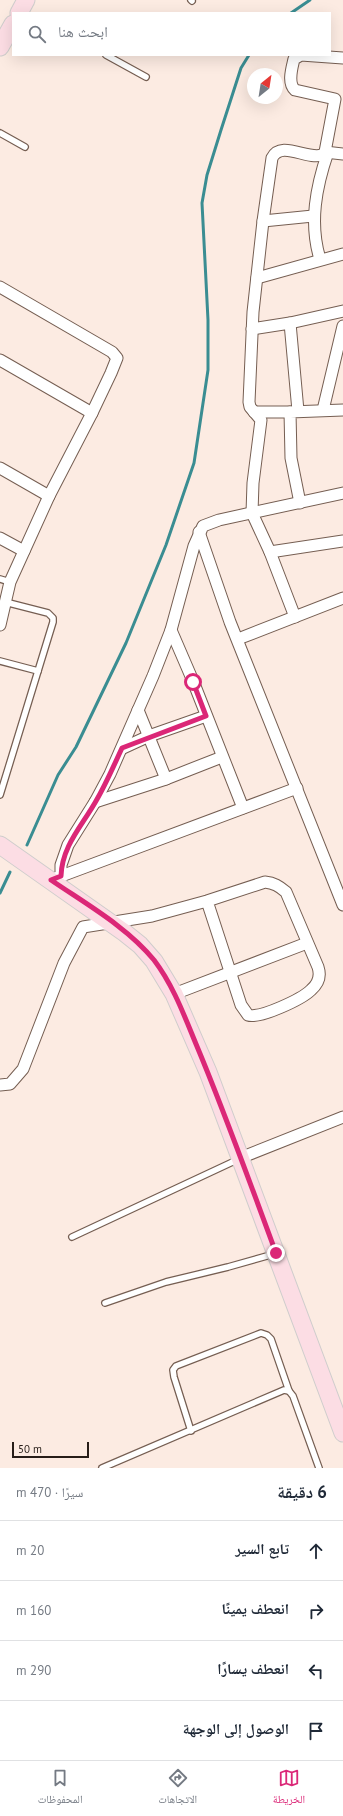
<!DOCTYPE html>
<html lang="ar">
<meta charset="utf-8">
<style>
body{margin:0;font-family:"PT Sans","Noto Naskh Arabic",sans-serif;background:#f2f2f3;color:#1f2937;direction:rtl}
.compass{position:absolute;left:247px;top:68px;width:36px;height:36px;border-radius:50%;background:#fff;box-shadow:0 4px 16px #0002;rotate:30deg}
.scale{position:absolute;left:12px;bottom:10px;width:77px;box-sizing:border-box;padding-left:4px;border:2px solid #271d18;border-top:0;font-size:11px;line-height:14px;white-space:nowrap;color:#271d18;-webkit-text-stroke:3px #fcebe2;paint-order:stroke}
.stop{position:absolute;width:12px;height:12px;margin:-9px;border:3px solid #db2777;border-radius:50%;background:#fff}
.stop.end{background:#db2777;border-color:#fff;box-shadow:0 1px 4px #0008}
.list{margin:0;padding:0;list-style:none}
h2{display:flex;justify-content:space-between;align-items:center;height:52px;margin:0;padding:0 16px;font-size:17px}
h2 small{font-size:13px;font-weight:400;color:#747a83}
.list li{display:grid;grid-template-columns:26px 1fr auto;gap:12px;align-items:center;box-sizing:border-box;height:60px;padding:0 16px;border-top:1px solid #e0e1e3}
.list b{display:block;font-size:15px;white-space:nowrap}
.list em{font-size:13px;font-style:normal;color:#747a83}
.icon{flex:none;width:22px;height:22px;fill:none;stroke:currentColor;stroke-width:2;stroke-linecap:round;stroke-linejoin:round}
.map{position:relative;flex:none;width:343px;height:1468px;overflow:hidden;direction:ltr}
.search{position:absolute;background:#fff;box-shadow:0 4px 16px #0002;left:12px;right:12px;top:12px;height:44px;display:flex;align-items:center;gap:10px;box-sizing:border-box;padding:0 14px;border-radius:0px;color:#747a83;font-size:15px}
.sheet{height:292px;background:#fff}
nav{display:flex;justify-content:space-around;align-items:center;box-sizing:border-box;height:56px;border-top:1px solid #e0e1e3;background:#fff;font-size:11px;color:#747a83}
nav a{display:grid;justify-items:center;gap:2px}
nav .on{color:#db2777}
.map>svg:first-child{display:block}
</style>
<div class="map">
<svg width="343" height="1468" viewBox="0 0 343 1468">
<rect width="100%" height="100%" fill="#fcebe2"/>
<g fill="none" stroke-linecap="round" stroke-linejoin="round">
<g stroke="#3a8d92" stroke-width="3">
<polyline points="291,13 310,0"/>
<polyline points="27,845 58,775 76,747 126,643 166,545 194,463 208,370 208,320 202,203 207,175 221,130 241,68 249,55"/>
<polyline points="0,893 10,872"/>
</g>
<defs>
<g id="service">
<polyline points="191,0 192,1"/>
<polyline points="106,55 146,77"/>
<polyline points="0,133 25,147"/>
<polyline points="0,579 10,582"/>
<polyline points="0,661 38,671"/>
<polyline points="0,795 53,622 53,618 48,613 5,602"/>
<polyline points="72,1237 239,1159"/>
<polyline points="105,1303 166,1282 228,1267 274,1254"/>
<polyline points="191,1431 174,1377 173,1370 176,1366 261,1333 267,1335 271,1339 289,1391"/>
<polyline points="102,1468 284,1390 289,1391 293,1396 319,1468"/>
</g>
<g id="minor">
<polyline points="325,152 343,154"/>
<polyline points="263,221 313,216"/>
<path d="M320,259c-11,-36 -4,-72 8,-107"/>
<polyline points="257,278 343,254"/>
<polyline points="0,287 112,352 117,358 111,373 92,413 49,496 10,582 0,625"/>
<polyline points="290,323 343,311"/>
<polyline points="252,329 290,323 298,411"/>
<polyline points="0,360 92,413"/>
<polyline points="323,410 343,326"/>
<polyline points="254,412 290,412"/>
<polyline points="0,468 49,496"/>
<polyline points="300,503 291,458 290,412 343,410"/>
<polyline points="199,532 230,622 343,905"/>
<polyline points="0,538 24,551"/>
<polyline points="270,552 343,541"/>
<path d="M295,617l-25,-65 -18,-39 1,-30 8,-63 -11,-13 -1,-5 4,-90 10,-91 9,-63c9,-18 35,2 50,-3l3,-3 10,-53 -40,-9c-8,-7 -3,-22 -1,-31l7,-4 42,3"/>
<polyline points="171,630 193,681 243,808"/>
<polyline points="238,639 343,598"/>
<polyline points="138,710 166,779 222,757"/>
<polyline points="123,748 149,736 206,716"/>
<polyline points="95,802 166,779"/>
<polyline points="61,876 61,865 68,845 95,802 110,774 153,676 171,630 194,546 203,526 219,520 343,493"/>
<polyline points="56,878 297,788"/>
<polyline points="174,994 307,943"/>
<path d="M0,1085l10,-1 13,-15 41,-106 19,-36 69,-11 55,-15 58,-19c9,1 14,4 21,10l32,75c3,9 0,17 -7,23 -9,9 -51,29 -63,25l-7,-10 -34,-104"/>
<polyline points="240,1158 343,1117"/>
</g>
<g id="primary">
<polyline points="19,13 26,0"/>
<polyline points="0,47 13,24"/>
<polyline points="0,845 125,933 140,945 154,961 174,994 208,1072 343,1433"/>
</g>
</defs>
<use href="#service" stroke="#755e52" stroke-width="8"/>
<use href="#minor" stroke="#755e52" stroke-width="13"/>
<use href="#primary" stroke="#cfcdcc" stroke-width="19"/>
<use href="#service" stroke="#fff" stroke-width="5.5"/>
<use href="#minor" stroke="#fff" stroke-width="11"/>
<use href="#primary" stroke="#fcdde4" stroke-width="17"/>
</g>
<g fill="none" stroke-linecap="round" stroke-linejoin="round">
<path stroke="#db2777" stroke-width="5" d="M193,682l13,34 -84,32c-8,17 -16,36 -26,53 -14,25 -34,45 -35,75l-10,4c35,24 76,47 103,80 19,25 30,55 42,84 29,69 54,139 80,209"/>
</g>
</svg>
<svg class="compass" viewBox="-18 -18 36 36"><path d="M0-13l5 13h-10z" fill="#e53935"/><path d="M0 13l5-13h-10z" fill="#747a83"/></svg>
<div class="scale">50 m</div>
<div class="stop" style="left:193px;top:682px"></div>
<div class="stop end" style="left:276px;top:1253px"></div>
<div class="search"><svg class="icon" aria-label="search" viewBox="0 0 24 24"><circle cx="10" cy="10" r="6"/><path d="M15 15l6 6"/></svg>ابحث هنا</div>
</div>
<section class="sheet">
<h2>6 دقيقة<small>سيرًا · 470 m</small></h2>
<ul class="list">
<li><svg class="icon" aria-label="ahead" viewBox="0 0 24 24"><path d="M12 20V5M6 11l6-6 6 6"/></svg><div><b>تابع السير</b></div><em>20 m</em></li>
<li><svg class="icon" aria-label="right" viewBox="0 0 24 24"><path d="M7 20v-9h11M14 6l5 5-5 5"/></svg><div><b>انعطف يمينًا</b></div><em>160 m</em></li>
<li><svg class="icon" aria-label="left" viewBox="0 0 24 24"><path d="M17 20v-9H6M10 6l-5 5 5 5"/></svg><div><b>انعطف يسارًا</b></div><em>290 m</em></li>
<li><svg class="icon" aria-label="arrive" viewBox="0 0 24 24"><path d="M6 21V4h12l-3 4 3 4H6"/></svg><div><b>الوصول إلى الوجهة</b></div></li>
</ul>
</section>
<nav>
<a class="on"><svg class="icon" aria-label="map" viewBox="0 0 24 24"><path d="M3 6l6-2 6 2 6-2v14l-6 2-6-2-6 2zM9 4v14M15 6v14"/></svg>الخريطة</a>
<a><svg class="icon" aria-label="directions" viewBox="0 0 24 24"><path d="M12 3l9 9-9 9-9-9zM9 14v-3h6M13 9l2 2-2 2"/></svg>الاتجاهات</a>
<a><svg class="icon" aria-label="saved" viewBox="0 0 24 24"><path d="M7 4h10v16l-5-4-5 4z"/></svg>المحفوظات</a>
</nav>
